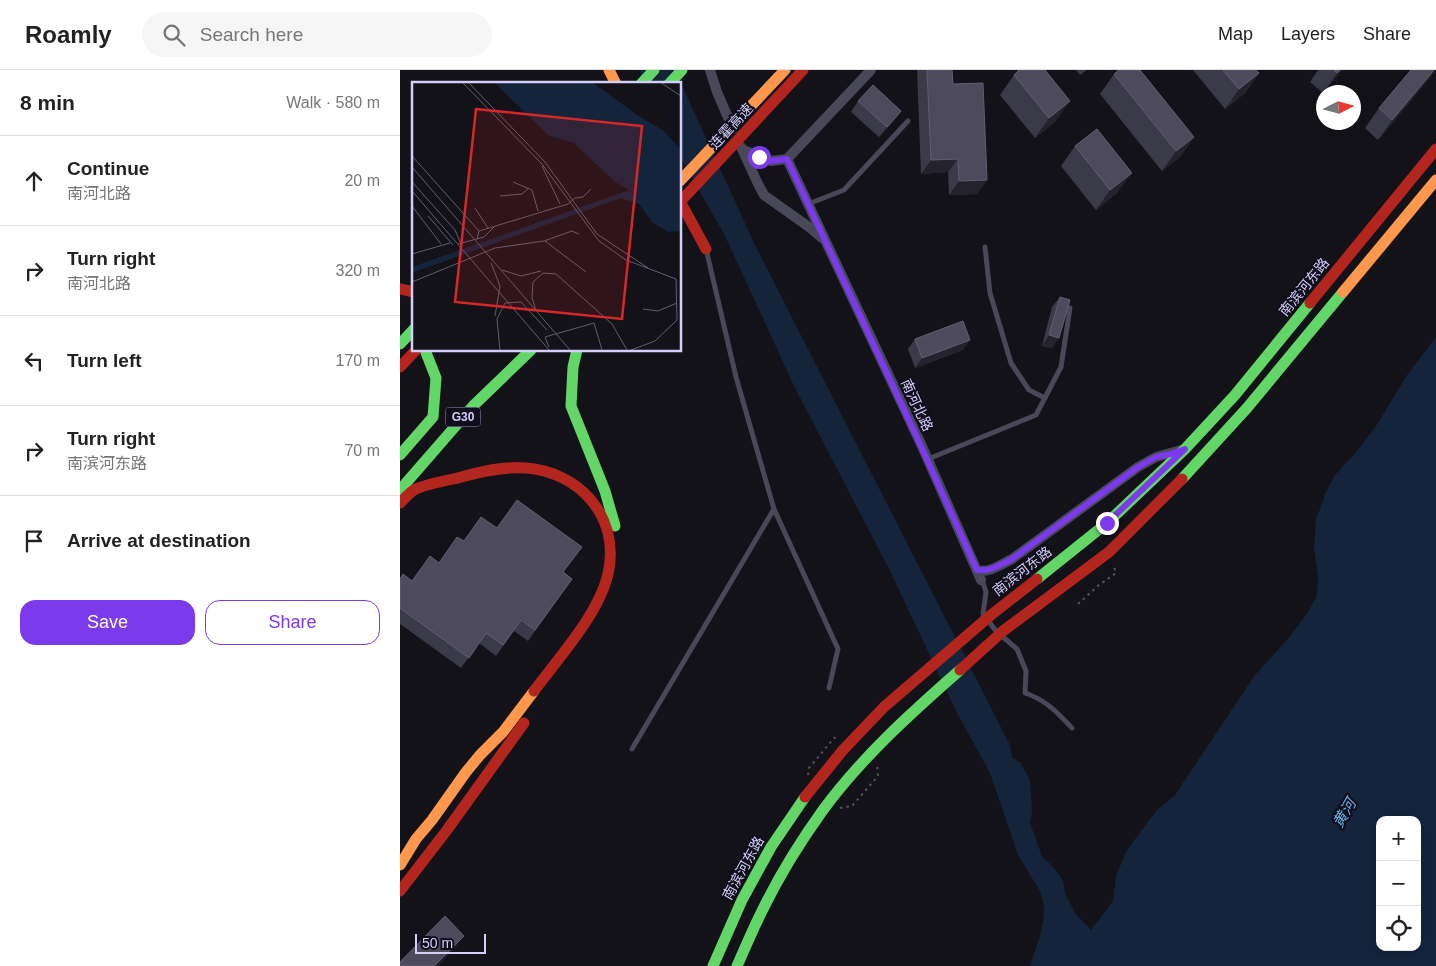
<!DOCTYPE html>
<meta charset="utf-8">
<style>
body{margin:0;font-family:Helvetica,"Noto Sans SC",sans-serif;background:#f6f6f6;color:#222}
.controls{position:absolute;right:15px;bottom:15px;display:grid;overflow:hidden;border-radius:10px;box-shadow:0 2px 12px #0003}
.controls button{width:45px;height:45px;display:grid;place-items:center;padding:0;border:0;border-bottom:1px solid #e0e0e0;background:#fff;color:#222;font:25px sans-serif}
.compass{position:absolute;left:916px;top:15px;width:45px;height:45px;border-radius:50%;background:#fff;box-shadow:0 2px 12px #0003;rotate:84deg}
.scale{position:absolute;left:15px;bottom:12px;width:71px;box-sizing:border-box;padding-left:5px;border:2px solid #d3cff8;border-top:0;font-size:14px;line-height:18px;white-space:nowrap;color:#d3cff8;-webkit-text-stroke:4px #100e1c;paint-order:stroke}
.stop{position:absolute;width:15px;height:15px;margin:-11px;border:4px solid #7c3aed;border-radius:50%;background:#fff}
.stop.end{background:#7c3aed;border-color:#fff;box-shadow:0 1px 5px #0008}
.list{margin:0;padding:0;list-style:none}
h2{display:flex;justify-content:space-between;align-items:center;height:65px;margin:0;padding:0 20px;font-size:21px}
h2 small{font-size:16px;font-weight:400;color:#767676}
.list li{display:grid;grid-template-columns:32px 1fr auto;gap:15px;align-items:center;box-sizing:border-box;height:90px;padding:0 20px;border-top:1px solid #e0e0e0}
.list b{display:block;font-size:19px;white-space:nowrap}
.list p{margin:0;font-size:16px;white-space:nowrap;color:#767676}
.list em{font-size:16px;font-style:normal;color:#767676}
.actions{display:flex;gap:10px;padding:15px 20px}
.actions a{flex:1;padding:11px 0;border:1px solid #7c3aed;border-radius:15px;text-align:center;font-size:18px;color:#7c3aed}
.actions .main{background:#7c3aed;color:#fff}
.icon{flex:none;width:28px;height:28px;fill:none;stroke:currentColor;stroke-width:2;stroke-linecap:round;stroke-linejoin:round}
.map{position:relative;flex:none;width:1036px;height:896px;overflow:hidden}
header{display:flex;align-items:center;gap:30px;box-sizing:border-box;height:70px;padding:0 25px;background:#fff;border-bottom:1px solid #e0e0e0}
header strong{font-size:24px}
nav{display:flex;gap:28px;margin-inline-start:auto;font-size:18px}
.search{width:350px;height:45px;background:#f6f6f6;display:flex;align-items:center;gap:12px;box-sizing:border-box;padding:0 18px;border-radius:28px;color:#767676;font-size:19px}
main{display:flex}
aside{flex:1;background:#fff}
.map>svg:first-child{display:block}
</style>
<header>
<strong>Roamly</strong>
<div class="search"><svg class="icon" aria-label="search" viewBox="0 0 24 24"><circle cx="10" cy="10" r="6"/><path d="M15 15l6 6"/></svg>Search here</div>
<nav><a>Map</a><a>Layers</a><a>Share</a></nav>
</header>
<main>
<aside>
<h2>8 min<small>Walk · 580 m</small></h2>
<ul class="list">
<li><svg class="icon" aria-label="ahead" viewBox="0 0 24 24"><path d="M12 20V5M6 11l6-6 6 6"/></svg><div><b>Continue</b><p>南河北路</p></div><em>20 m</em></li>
<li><svg class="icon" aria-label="right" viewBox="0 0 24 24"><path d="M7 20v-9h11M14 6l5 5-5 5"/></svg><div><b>Turn right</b><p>南河北路</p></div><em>320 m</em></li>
<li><svg class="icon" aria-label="left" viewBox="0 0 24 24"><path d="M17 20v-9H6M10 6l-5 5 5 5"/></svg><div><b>Turn left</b></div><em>170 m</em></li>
<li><svg class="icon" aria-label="right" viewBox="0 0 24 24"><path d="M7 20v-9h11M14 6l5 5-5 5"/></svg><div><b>Turn right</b><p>南滨河东路</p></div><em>70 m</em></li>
<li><svg class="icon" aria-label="arrive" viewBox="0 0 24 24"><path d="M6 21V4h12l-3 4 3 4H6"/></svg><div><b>Arrive at destination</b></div></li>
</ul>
<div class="actions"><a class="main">Save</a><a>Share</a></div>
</aside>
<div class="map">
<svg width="1036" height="896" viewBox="0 0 1036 896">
<rect width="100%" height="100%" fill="#121218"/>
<path fill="#14243b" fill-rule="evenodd" d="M239,0h36l80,175 255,500 2,13 8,4 10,18 2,32 -2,11 12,33 13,13 8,12 2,12 10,20 16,17 22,-29 3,-25 11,-26 29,-39 19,-16 80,-120 32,-35 21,-28 9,-17 1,-18 -4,-29 2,-28 10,-28 9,-17 21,-23 20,-26 31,-51 29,-38v629h-406l10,-30 3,-15 1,-14 -3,-14 -23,-38 -28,-82 -33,-60 -67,-142 -96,-185 -70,-152 -44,-77v-73h-34zM980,750h37v127h-37z"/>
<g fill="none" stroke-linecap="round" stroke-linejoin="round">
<g stroke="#4a5660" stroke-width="2" stroke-dasharray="2.5 4" stroke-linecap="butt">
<polyline points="678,534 699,515 716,503 713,494"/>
<polyline points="408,705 409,698 434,668 439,667"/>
<polyline points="440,738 452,736 478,706 477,693"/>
</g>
<g stroke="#484858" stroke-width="5">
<polyline points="408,134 444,120 508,51"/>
<polyline points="585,177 590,223 611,293 629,320 645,328"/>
<polyline points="306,179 336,307 374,439 438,579 429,618"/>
<polyline points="528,389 636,345 661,297 670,238"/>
<path d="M582,510l4,12 -3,22 13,17 21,18 9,22 -1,22c21,7 33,20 47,35"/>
<polyline points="232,679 374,439"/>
</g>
<g stroke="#484858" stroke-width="10">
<polyline points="310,0 317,22 333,59"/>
<polyline points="341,77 359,116 364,125 409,157 422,168"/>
<polyline points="343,80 371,91 387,89 521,374 581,510"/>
<polyline points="387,89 471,0"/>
<path d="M577,500c13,3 23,-5 35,-11l126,-92 18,-10 25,-7"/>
</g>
<g stroke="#63d668" stroke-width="11">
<polyline points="241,14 254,0"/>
<polyline points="269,14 282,0"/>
<polyline points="0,274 14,259"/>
<polyline points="177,280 173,297 171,336 205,421 215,456"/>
<polyline points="0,385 33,347 36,308 25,280"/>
<polyline points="782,409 847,338 943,222"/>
<polyline points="0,420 73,336 131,280"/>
<polyline points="637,509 707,453 785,379 835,325 910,233"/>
<polyline points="313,896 342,830 371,777 405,727"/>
<path d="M337,896c8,-18 16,-37 25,-55 17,-35 38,-69 61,-101 39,-53 88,-97 137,-140"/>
</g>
<g stroke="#ff974d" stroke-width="11">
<polyline points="209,0 216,14"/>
<polyline points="280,111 385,0"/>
<polyline points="943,222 1036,110"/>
<polyline points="0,795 16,769 32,750 66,702 80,685 103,662 134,621"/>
</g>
<g stroke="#b3261e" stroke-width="11">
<polyline points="280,131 306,179"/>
<polyline points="280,132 403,0"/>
<polyline points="0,219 14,222"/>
<polyline points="910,233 1036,79"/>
<polyline points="0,297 16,280"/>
<path d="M0,433c4,-4 9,-10 14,-13 7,-5 34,-10 44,-12 21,-6 45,-12 68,-10 53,4 92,47 83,101 -7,42 -50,88 -75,122"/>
<polyline points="560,600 603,561 709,482 782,409"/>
<polyline points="405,727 443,680 484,637 591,545 637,509"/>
<polyline points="0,821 47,760 124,653"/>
</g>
</g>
<g fill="#3b3a48">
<polygon points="517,0 552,0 553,14 587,110 577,124 549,125 548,102 521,104"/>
<polygon points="676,0 687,0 680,5"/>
<polygon points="793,0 856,0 859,3 845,23 825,39"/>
<polygon points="918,0 942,0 923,23 910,12"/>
<polygon points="714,4 794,67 780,87 762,101 700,24"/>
<polygon points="614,5 656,51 635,68 600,25"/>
<polygon points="1032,5 978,70 965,58 979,38"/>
<polygon points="458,31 501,41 494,51 479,67 451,42"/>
<polygon points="675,76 717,123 696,140 661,96"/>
<polygon points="660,227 652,278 642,276 652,237"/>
<polygon points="515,269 563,280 515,298 508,279"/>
<polygon points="64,471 164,502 172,509 128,571 114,561 96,586 79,573 61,598 0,554 0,509 12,511 39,493"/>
</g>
<g fill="#24232d">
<polygon points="940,0 942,0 924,22 937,3"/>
<polygon points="1034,0 1036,0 978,70 992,50"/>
<polygon points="859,3 845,23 825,39 839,19"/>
<polygon points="670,31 656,51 635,68 649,48"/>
<polygon points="501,41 494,51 479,67 487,57"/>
<polygon points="794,67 780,87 762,101 776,81"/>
<polygon points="558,89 548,102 521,104 531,90"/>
<polygon points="732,103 717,123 696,140 710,120"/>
<polygon points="587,110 577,124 549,125 559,111"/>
<polygon points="649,265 659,268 652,278 642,276"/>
<polygon points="570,270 563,280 515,298 522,288"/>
<polygon points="64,866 54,879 38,896 34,896"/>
</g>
<g fill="#4c4a5b" stroke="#615f74">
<polygon points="527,0 552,0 553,14 583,13 587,110 559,111 558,89 531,90"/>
<polygon points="619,0 645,0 670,31 649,48 614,5"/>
<polygon points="719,0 740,0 794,67 776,81 714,4"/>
<polygon points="823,0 856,0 859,3 839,19"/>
<polygon points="934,0 940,0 937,3"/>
<polygon points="1011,0 1034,0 992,50 979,38"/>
<polygon points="473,15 501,41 487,57 458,31"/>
<polygon points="697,59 732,103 710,120 675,76"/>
<polygon points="660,227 670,230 659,268 649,265"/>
<polygon points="563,251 570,270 522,288 515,269"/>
<polygon points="117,430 182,477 163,502 172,509 135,560 121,550 103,575 86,563 69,588 0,538 0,509 3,504 12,511 30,486 39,493 57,467 64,471 81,447 97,458"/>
<polygon points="45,846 64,866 34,896 0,896 0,892"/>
</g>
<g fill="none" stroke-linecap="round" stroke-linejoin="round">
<path stroke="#7c3aed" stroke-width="6" d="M359,87l12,4 16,-2 133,285 57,126c13,2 23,-5 35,-11l126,-92 18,-10 15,-3 14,-5 -78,74"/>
</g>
<g text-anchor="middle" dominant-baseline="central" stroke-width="4.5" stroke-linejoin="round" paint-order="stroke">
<rect fill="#100e1c" stroke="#9895b6" stroke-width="1" x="45.5" y="337.5" width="35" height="19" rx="4"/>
<g font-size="12" font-weight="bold" fill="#d3cff8">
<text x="63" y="347">G30</text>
</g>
<g font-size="14" fill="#d3cff8" stroke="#100e1c">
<text transform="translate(331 56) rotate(-47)">连霍高速</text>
<text transform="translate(904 217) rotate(-51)">南滨河东路</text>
<text transform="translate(517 335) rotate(65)">南河北路</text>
<text transform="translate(622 501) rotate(-38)">南滨河东路</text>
<text transform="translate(343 798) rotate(-61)">南滨河东路</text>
</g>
<g font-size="15" font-style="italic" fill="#6bb3eb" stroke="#100e1c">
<text transform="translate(944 743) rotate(-59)">黄河</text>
</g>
</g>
<g transform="translate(12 12)">
<rect width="269" height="269" fill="#121218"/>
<path d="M82,0h98l48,35 23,13 18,20v81l-13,1 -16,-10 -13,-18 -18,-6 -209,75v-6l217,-77 -14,-8 -41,-39 -25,-7z" fill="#14243b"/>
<path fill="none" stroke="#5f5e72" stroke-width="1" d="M50,0l79,81 58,78 27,19 50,19 1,41 -22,21 -24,9M56,0l77,80 52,72 51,34M248,0l21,14M0,74l67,75M130,84l18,38M0,85l158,183M0,100l43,48 6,14M101,100l19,8 6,21M0,109l137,159M88,114l22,-2 7,-6M0,124l29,38M63,126l13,20M16,134l25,29M65,157l2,-8 89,-27 7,-6 8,-1 8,-8M133,159l41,31M46,162l26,-7 10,-10M0,172l38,-11M79,181l9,23 -5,30M90,188l19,6 20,-5M0,200l83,-34 49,-7 28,-10 7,3M231,227l15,2 19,-8M124,229l-4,-14 1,-15 10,-9 13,1 56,50 15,26M137,265l-4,-10 49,-14 8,27M88,268l-3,-31 8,-16 16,-1 26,28"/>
<path fill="#d62828" fill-opacity="0.15" stroke="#d62828" stroke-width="2.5" d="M64,27l166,17 -20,193 -167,-17z"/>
<rect width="269" height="269" fill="none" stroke="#d3cff8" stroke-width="2.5"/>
</g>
</svg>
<div class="controls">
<button>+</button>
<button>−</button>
<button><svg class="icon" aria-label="locate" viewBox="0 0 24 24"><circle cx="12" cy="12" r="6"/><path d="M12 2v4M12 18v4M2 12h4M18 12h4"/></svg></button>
</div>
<svg class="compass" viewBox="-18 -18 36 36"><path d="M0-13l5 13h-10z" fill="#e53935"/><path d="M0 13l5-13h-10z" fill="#767676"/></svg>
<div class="scale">50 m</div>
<div class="stop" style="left:359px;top:87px"></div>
<div class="stop end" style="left:707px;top:453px"></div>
</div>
</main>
